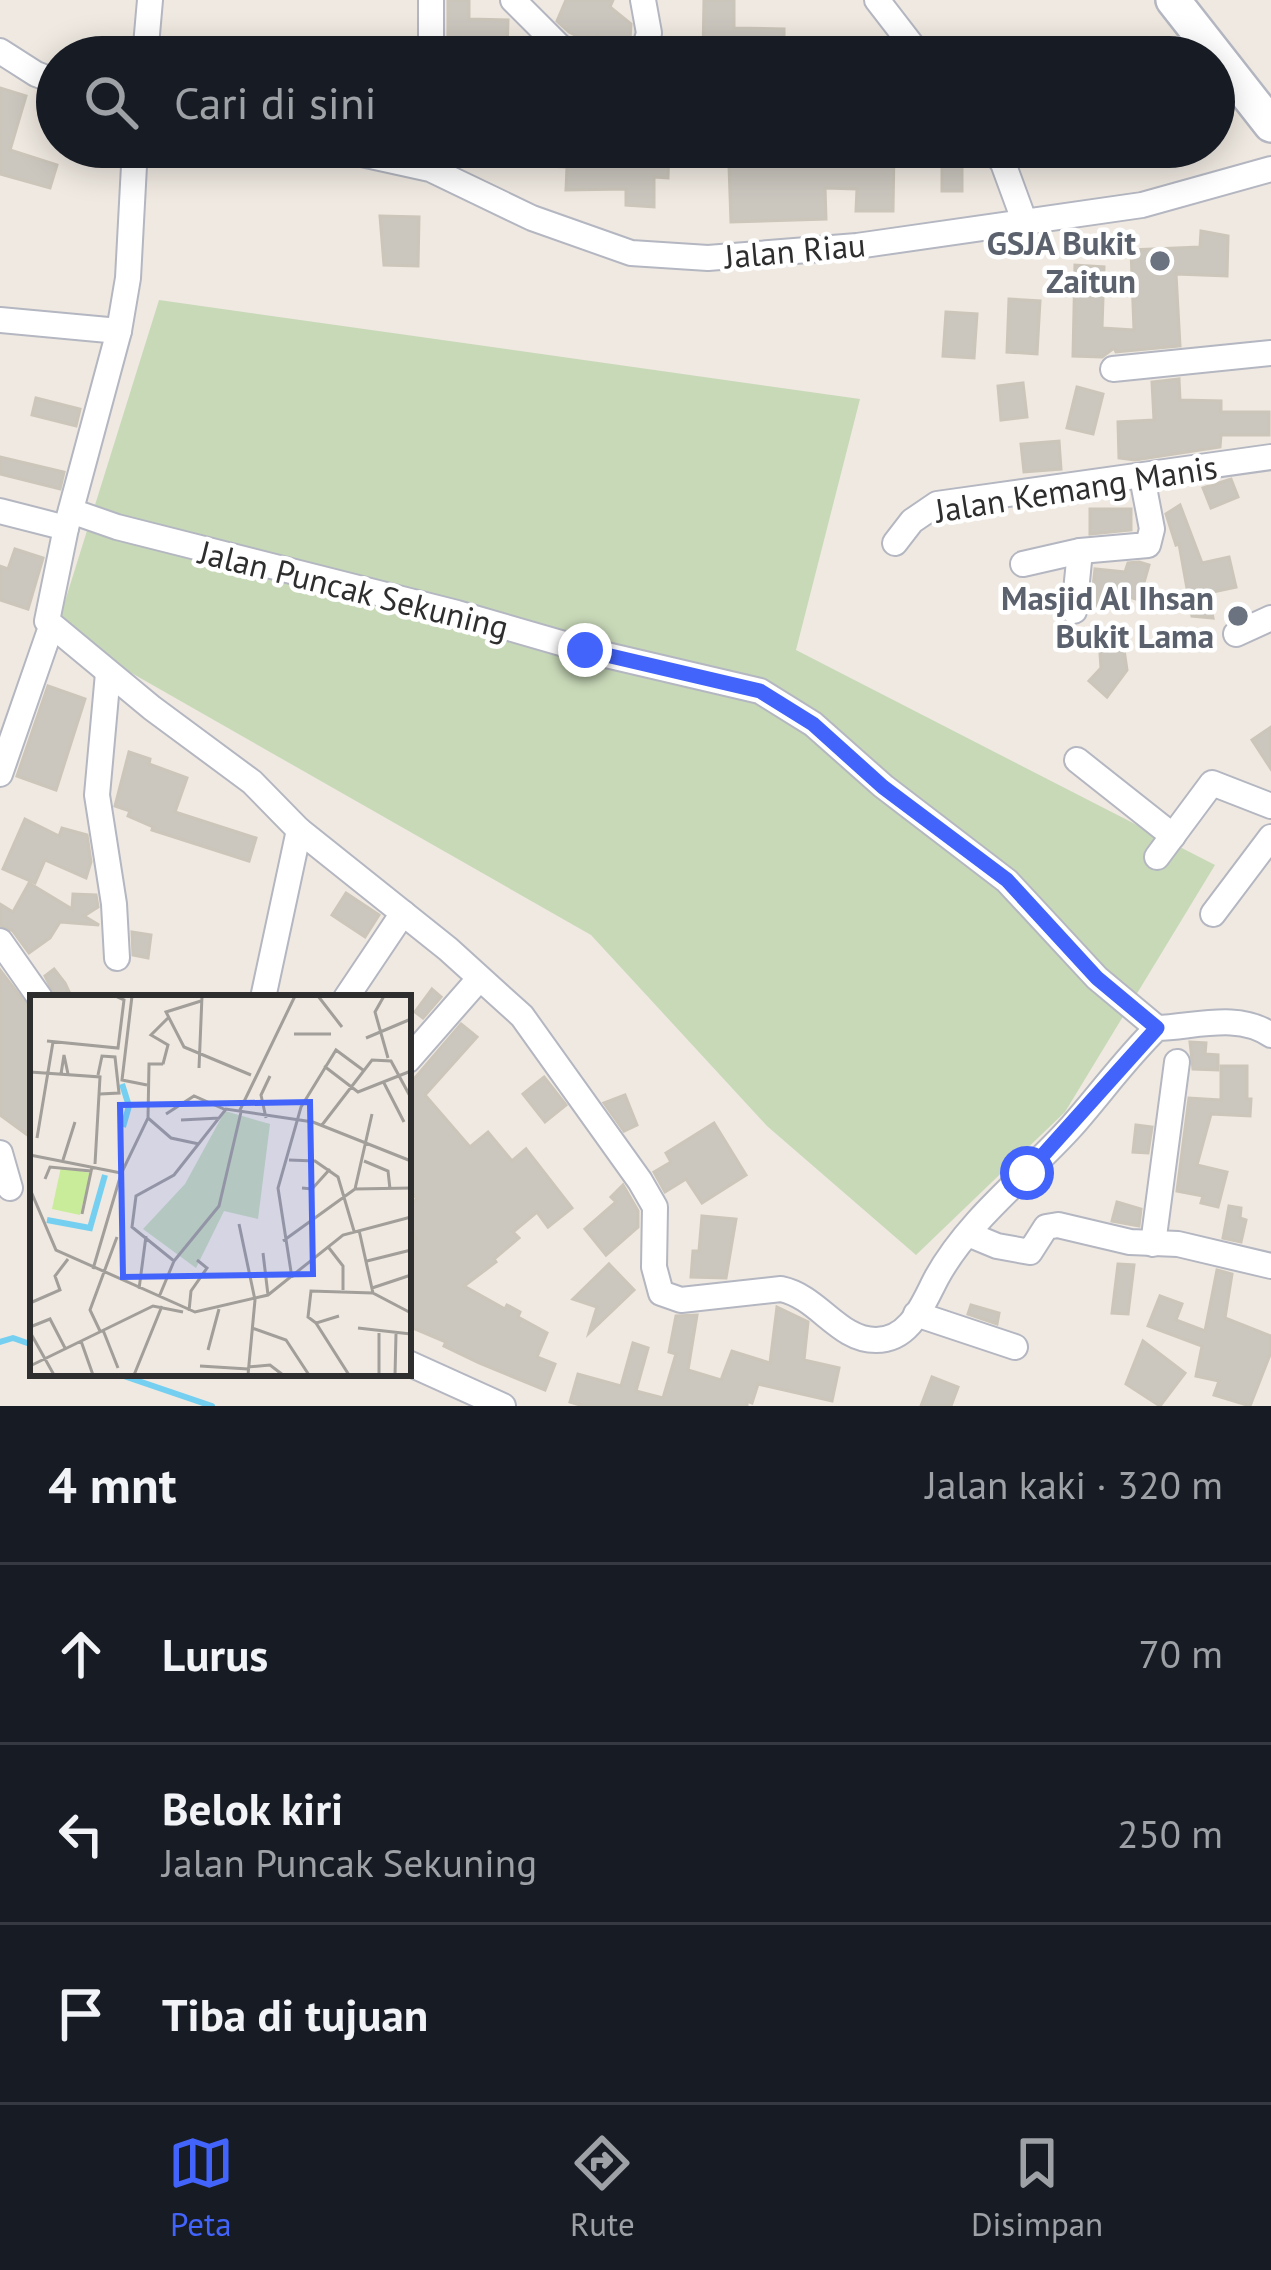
<!DOCTYPE html>
<html lang="id">
<meta charset="utf-8">
<style>
body{margin:0;font-family:"PT Sans",sans-serif;background:#242831;color:#f1f3f6}
.stop{position:absolute;width:36px;height:36px;margin:-27px;border:9px solid #4264fb;border-radius:50%;background:#fff}
.stop.end{background:#4264fb;border-color:#fff;box-shadow:0 3px 12px #0008}
.list{margin:0;padding:0;list-style:none}
h2{display:flex;justify-content:space-between;align-items:center;height:156px;margin:0;padding:0 48px;font-size:51px}
h2 small{font-size:39px;font-weight:400;color:#9ea1a6}
.list li{display:grid;grid-template-columns:78px 1fr auto;gap:36px;align-items:center;box-sizing:border-box;height:180px;padding:0 48px;border-top:3px solid #363941}
.list b{display:block;font-size:45px;white-space:nowrap}
.list p{margin:0;font-size:39px;white-space:nowrap;color:#9ea1a6}
.list em{font-size:39px;font-style:normal;color:#9ea1a6}
.icon{flex:none;width:66px;height:66px;fill:none;stroke:currentColor;stroke-width:2;stroke-linecap:round;stroke-linejoin:round}
.map{position:relative;flex:none;width:1271px;height:1406px;overflow:hidden}
.search{position:absolute;background:#171b24;box-shadow:0 6px 30px #0003;left:36px;right:36px;top:36px;height:132px;display:flex;align-items:center;gap:30px;box-sizing:border-box;padding:0 42px;border-radius:66px;color:#9ea1a6;font-size:45px}
.sheet{height:696px;background:#171b24}
nav{display:flex;justify-content:space-around;align-items:center;box-sizing:border-box;height:168px;border-top:3px solid #363941;background:#171b24;font-size:33px;color:#9ea1a6}
nav a{display:grid;justify-items:center;gap:6px}
nav .on{color:#4264fb}
.map>svg:first-child{display:block}
</style>
<div class="map">
<svg width="1271" height="1406" viewBox="0 0 1271 1406">
<rect width="100%" height="100%" fill="#efe9e1"/>
<polygon fill="#c8d9b8" points="159,300 860,399 796,650 1215,865 1065,1112 916,1255 767,1126 591,935 56,630"/>
<g fill="none" stroke-linecap="round" stroke-linejoin="round">
<g stroke="#75cff0" stroke-width="6">
<polyline points="0,1342 13,1338 33,1345"/>
<polyline points="115,1373 212,1406"/>
</g>
</g>
<g fill="#cbc7bf" stroke="#cbc5ba" stroke-width="3">
<polygon points="448,0 469,0 469,19 508,20 507,51 448,49"/>
<polygon points="566,0 613,0 610,7 631,24 630,39 619,52 597,35 595,39 587,36 585,40 569,32 557,21"/>
<polygon points="704,0 734,0 734,28 784,29 784,57 703,56"/>
<polygon points="0,88 26,96 10,150 57,165 50,188 0,174"/>
<polygon points="504,147 621,151 621,147 669,148 668,178 654,177 654,207 626,205 626,189 566,190 567,167 503,164"/>
<polygon points="847,149 894,149 893,211 856,211 857,189 825,188 826,219 731,222 729,166 742,165 742,155"/>
<rect x="942" y="153" width="20" height="38"/>
<polygon points="380,216 419,217 418,266 384,265"/>
<polygon points="1201,231 1228,236 1227,276 1176,274 1180,346 1116,352 1114,348 1102,357 1073,356 1075,265 1104,267 1102,328 1134,330 1131,250 1200,247"/>
<polygon points="1009,299 1040,301 1037,354 1007,352"/>
<polygon points="946,312 977,314 974,358 943,356"/>
<polygon points="1179,379 1180,400 1221,401 1221,412 1269,412 1269,435 1221,435 1220,447 1135,460 1119,458 1118,422 1154,420 1152,382"/>
<polygon points="1023,383 1027,417 1001,420 998,386"/>
<polygon points="1077,387 1103,394 1093,434 1067,428"/>
<polygon points="36,398 80,409 76,426 32,415"/>
<polygon points="1059,441 1061,469 1024,472 1021,444"/>
<polygon points="0,457 64,472 60,489 0,474"/>
<polygon points="1231,479 1238,497 1211,508 1203,488"/>
<polygon points="1180,505 1202,563 1229,557 1236,587 1208,593 1213,618 1192,616 1179,544 1176,545 1166,514"/>
<polygon points="1090,509 1131,509 1131,530 1090,534"/>
<polygon points="15,549 43,558 28,609 0,600 0,566 8,569"/>
<polygon points="1139,562 1149,565 1139,600 1108,591 1106,607 1091,606 1095,569 1125,572 1128,563"/>
<polygon points="1122,636 1127,670 1107,697 1089,681 1101,668 1099,639"/>
<polygon points="48,686 85,699 56,790 17,776"/>
<polygon points="1271,727 1271,769 1252,740"/>
<polygon points="129,752 150,759 149,764 187,778 175,812 256,838 249,861 152,830 153,827 128,816 130,811 115,806"/>
<polygon points="25,819 59,836 62,828 87,835 91,862 86,878 45,860 35,883 3,869"/>
<polygon points="29,883 72,909 73,894 96,895 98,907 84,916 99,925 60,922 50,938 29,953 13,931 0,925 0,904 13,912"/>
<polygon points="346,893 379,915 365,937 332,915"/>
<polygon points="132,932 151,935 148,958 133,955"/>
<polygon points="54,969 65,983 72,998 56,998 45,976"/>
<polygon points="0,970 33,1013 33,1139 0,1115"/>
<polygon points="432,989 441,997 423,1018 415,1012"/>
<polygon points="461,1024 477,1037 425,1095 470,1147 488,1132 512,1161 526,1149 572,1208 548,1227 537,1212 513,1232 519,1238 494,1259 496,1262 464,1286 505,1309 507,1305 520,1312 518,1317 547,1333 537,1357 555,1364 545,1390 479,1363 444,1346 446,1342 408,1326 408,1243 416,1238 408,1223 408,1206 417,1199 408,1188 408,1086"/>
<polygon points="1190,1042 1206,1043 1205,1054 1218,1055 1218,1070 1193,1069"/>
<polygon points="1221,1066 1247,1066 1247,1099 1251,1099 1250,1116 1211,1114 1197,1165 1227,1172 1218,1207 1201,1203 1203,1196 1177,1191 1189,1098 1221,1100"/>
<polygon points="544,1077 566,1105 545,1122 523,1094"/>
<polygon points="625,1095 637,1125 624,1131 604,1103"/>
<polygon points="714,1123 746,1175 702,1203 686,1179 665,1192 654,1172 671,1162 666,1153"/>
<polygon points="1136,1125 1152,1127 1148,1153 1133,1152"/>
<polygon points="623,1185 638,1211 638,1227 606,1255 585,1229 616,1202 611,1197"/>
<polygon points="1117,1202 1141,1209 1139,1226 1112,1221"/>
<polygon points="1229,1206 1241,1208 1240,1218 1246,1220 1241,1242 1223,1238"/>
<polygon points="702,1216 736,1219 726,1278 691,1277 693,1251 699,1251"/>
<polygon points="609,1264 634,1290 589,1333 597,1307 573,1299"/>
<polygon points="1118,1264 1134,1265 1128,1314 1112,1313"/>
<polygon points="1217,1270 1232,1274 1225,1318 1271,1336 1271,1352 1250,1406 1214,1395 1219,1381 1196,1376 1202,1346 1148,1326 1160,1296 1182,1304 1176,1320 1205,1331"/>
<polygon points="971,1305 999,1313 997,1324 968,1314"/>
<polygon points="777,1307 808,1322 804,1360 839,1368 832,1401 758,1384 752,1403 747,1401 747,1406 583,1406 570,1402 578,1374 621,1386 633,1343 648,1348 636,1391 663,1398 676,1354 669,1352 676,1316 697,1315 688,1370 721,1380 732,1351 770,1363"/>
<polygon points="1143,1341 1185,1373 1160,1406 1126,1384"/>
<polygon points="932,1377 958,1387 951,1406 921,1406"/>
</g>
<g fill="none" stroke-linecap="round" stroke-linejoin="round">
<defs>
<g id="minor">
<polyline points="431,0 431,57"/>
<polyline points="513,0 562,49"/>
<polyline points="877,0 921,57"/>
<polyline points="0,51 36,74 57,82"/>
<polyline points="145,57 150,0"/>
<polyline points="642,57 649,33 643,0"/>
<path d="M135,147l-7,131 -9,53 -53,197 -19,93 105,87 100,74 47,48 149,119 74,67 118,165 15,26 -1,60 7,26 20,7 100,-11c38,8 57,51 95,51 35,0 47,-37 61,-63 32,-58 91,-102 135,-151 29,-33 54,-68 85,-98 37,-1 81,-16 114,7"/>
<polyline points="330,147 430,169 532,218 631,253 708,258 857,246 1142,205 1271,169"/>
<polyline points="991,147 1003,163 1025,223"/>
<polyline points="0,320 119,331"/>
<polyline points="1113,369 1271,353"/>
<polyline points="0,511 66,528"/>
<polyline points="71,511 117,527 457,613 585,650 760,691 813,724 883,786 1007,881 1097,978 1157,1028"/>
<polyline points="895,543 912,521 937,504 1271,457"/>
<polyline points="1023,564 1080,551 1148,545 1152,529 1142,477"/>
<polyline points="1074,611 1080,551"/>
<polyline points="1236,634 1271,618"/>
<polyline points="108,673 97,795 114,904 117,958"/>
<polyline points="1077,760 1173,836"/>
<polyline points="0,774 51,627"/>
<polyline points="1157,857 1212,783 1271,806"/>
<polyline points="1213,914 1271,837"/>
<polyline points="0,941 40,998"/>
<polyline points="263,998 299,830"/>
<polyline points="346,998 403,913"/>
<polyline points="408,1060 479,979"/>
<polyline points="0,1153 10,1188"/>
<polyline points="968,1234 997,1246 1030,1252 1046,1227 1058,1225 1130,1242 1178,1244 1271,1266"/>
<polyline points="1153,1244 1177,1062"/>
<polyline points="916,1314 1015,1347"/>
<polyline points="408,1363 503,1406"/>
</g>
<polyline id="secondary" points="1173,0 1271,125"/>
</defs>
<use href="#minor" stroke="#b4b7c1" stroke-width="28"/>
<use href="#secondary" stroke="#b4b7c1" stroke-width="38"/>
<use href="#minor" stroke="#fff" stroke-width="24"/>
<use href="#secondary" stroke="#fff" stroke-width="33"/>
</g>
<g fill="none" stroke-linecap="round" stroke-linejoin="round">
<polyline stroke="#4264fb" stroke-width="15" points="585,650 760,691 813,724 883,787 1007,880 1097,978 1157,1028 1027,1173"/>
</g>
<g fill="#6b7280" stroke="#fff" stroke-width="4.5">
<circle cx="1160" cy="261" r="12"/>
<circle cx="1238" cy="616" r="12"/>
</g>
<g text-anchor="middle" dominant-baseline="central" stroke-width="9" stroke-linejoin="round" paint-order="stroke">
<g font-size="33" font-weight="bold" fill="#5b616d" stroke="#fff" text-anchor="end">
<text x="1136" y="242">GSJA Bukit<tspan x="1136" dy="38">Zaitun</tspan></text>
<text x="1214" y="597">Masjid Al Ihsan<tspan x="1214" dy="38">Bukit Lama</tspan></text>
</g>
<g font-size="33" fill="#2e2e2e" stroke="#fff">
<text transform="translate(795 250) rotate(-5)">Jalan Riau</text>
<text transform="translate(1076 488) rotate(-9)">Jalan Kemang Manis</text>
<text transform="translate(354 589) rotate(14)">Jalan Puncak Sekuning</text>
</g>
</g>
<g transform="translate(30 995)">
<rect width="381" height="381" fill="#efe9e1"/>
<path d="M195,116l45,13 -12,95 -34,-8 -28,57 -53,-39 42,-45z" fill="#c8d9b8"/>
<path d="M31,172l29,6 -10,42 -28,-6z" fill="#c9ec9a"/>
<path fill="none" stroke="#75cff0" stroke-width="6" d="M92,89l7,22 -6,21M17,225l43,8 15,-53"/>
<path fill="none" stroke="#a29e99" stroke-width="3" d="M102,1l-10,84 25,5M288,1l24,31M354,1l-9,16 13,46M171,6l-35,11 18,35 67,28M264,39h37M336,43l45,-19M17,46l71,7 6,-48 -9,-4M133,69l5,-19 -17,-10 17,-17M294,71l34,26 53,-21M169,73l3,-72M0,77l70,5 -5,87M31,79l3,-19 4,19M68,80l4,-19 13,1 4,36 -19,1M354,88l20,39M209,117l56,-116M136,119l28,-18 32,14M118,123l23,20 28,6M236,123l-5,-23 9,-19M151,125l39,-2M292,130l50,-65 19,1 20,37M7,143l16,-96M0,160l91,18M33,165l12,-38M259,165l26,1 23,16 16,54M334,166l24,10 2,18M15,184l5,-12 41,4M272,193l10,1 18,-20M0,194l26,61 139,62 73,-17 75,-60 68,-18M325,194l17,-75M325,194l56,-1M52,219l10,-47M209,229l16,76 -7,75M329,235l14,63 38,20M253,246l72,-52M299,253l14,18v24M233,258l5,42M144,266l45,-55 22,-94M337,266l44,-11M63,274l28,-95 27,-56 1,-54h14M262,283l-14,-90 23,-81 35,-57 27,20M342,293l39,-13M109,294l7,-53M129,302l15,-36 -42,-34 4,-31 38,-21 52,-66 87,13 98,39M0,308l30,-13 -5,-14 13,-17M159,316l2,-20 16,-23 -10,-8M309,321l-23,7 33,52M286,328l-8,-6 3,-26 62,2M0,332l20,-8 15,29M222,333l34,12 23,35M328,333l53,6M73,335l15,38M70,336l-10,-21 27,-73M0,337l24,43M51,346l12,34M178,355l11,-41M0,371l123,-60 30,6M170,371l48,3M218,372l22,-2 13,10M104,380l28,-69M349,380v-42M365,380l1,-41"/>
<path fill="#4264fb" fill-opacity="0.15" stroke="#4264fb" stroke-width="6" d="M280,107l3,172 -190,3 -3,-172z"/>
<rect width="381" height="381" fill="none" stroke="#2e2e2e" stroke-width="6"/>
</g>
</svg>
<div class="stop" style="left:1027px;top:1173px"></div>
<div class="stop end" style="left:585px;top:650px"></div>
<div class="search"><svg class="icon" aria-label="search" viewBox="0 0 24 24"><circle cx="10" cy="10" r="6"/><path d="M15 15l6 6"/></svg>Cari di sini</div>
</div>
<section class="sheet">
<h2>4 mnt<small>Jalan kaki · 320 m</small></h2>
<ul class="list">
<li><svg class="icon" aria-label="ahead" viewBox="0 0 24 24"><path d="M12 20V5M6 11l6-6 6 6"/></svg><div><b>Lurus</b></div><em>70 m</em></li>
<li><svg class="icon" aria-label="left" viewBox="0 0 24 24"><path d="M17 20v-9H6M10 6l-5 5 5 5"/></svg><div><b>Belok kiri</b><p>Jalan Puncak Sekuning</p></div><em>250 m</em></li>
<li><svg class="icon" aria-label="arrive" viewBox="0 0 24 24"><path d="M6 21V4h12l-3 4 3 4H6"/></svg><div><b>Tiba di tujuan</b></div></li>
</ul>
</section>
<nav>
<a class="on"><svg class="icon" aria-label="map" viewBox="0 0 24 24"><path d="M3 6l6-2 6 2 6-2v14l-6 2-6-2-6 2zM9 4v14M15 6v14"/></svg>Peta</a>
<a><svg class="icon" aria-label="directions" viewBox="0 0 24 24"><path d="M12 3l9 9-9 9-9-9zM9 14v-3h6M13 9l2 2-2 2"/></svg>Rute</a>
<a><svg class="icon" aria-label="saved" viewBox="0 0 24 24"><path d="M7 4h10v16l-5-4-5 4z"/></svg>Disimpan</a>
</nav>
